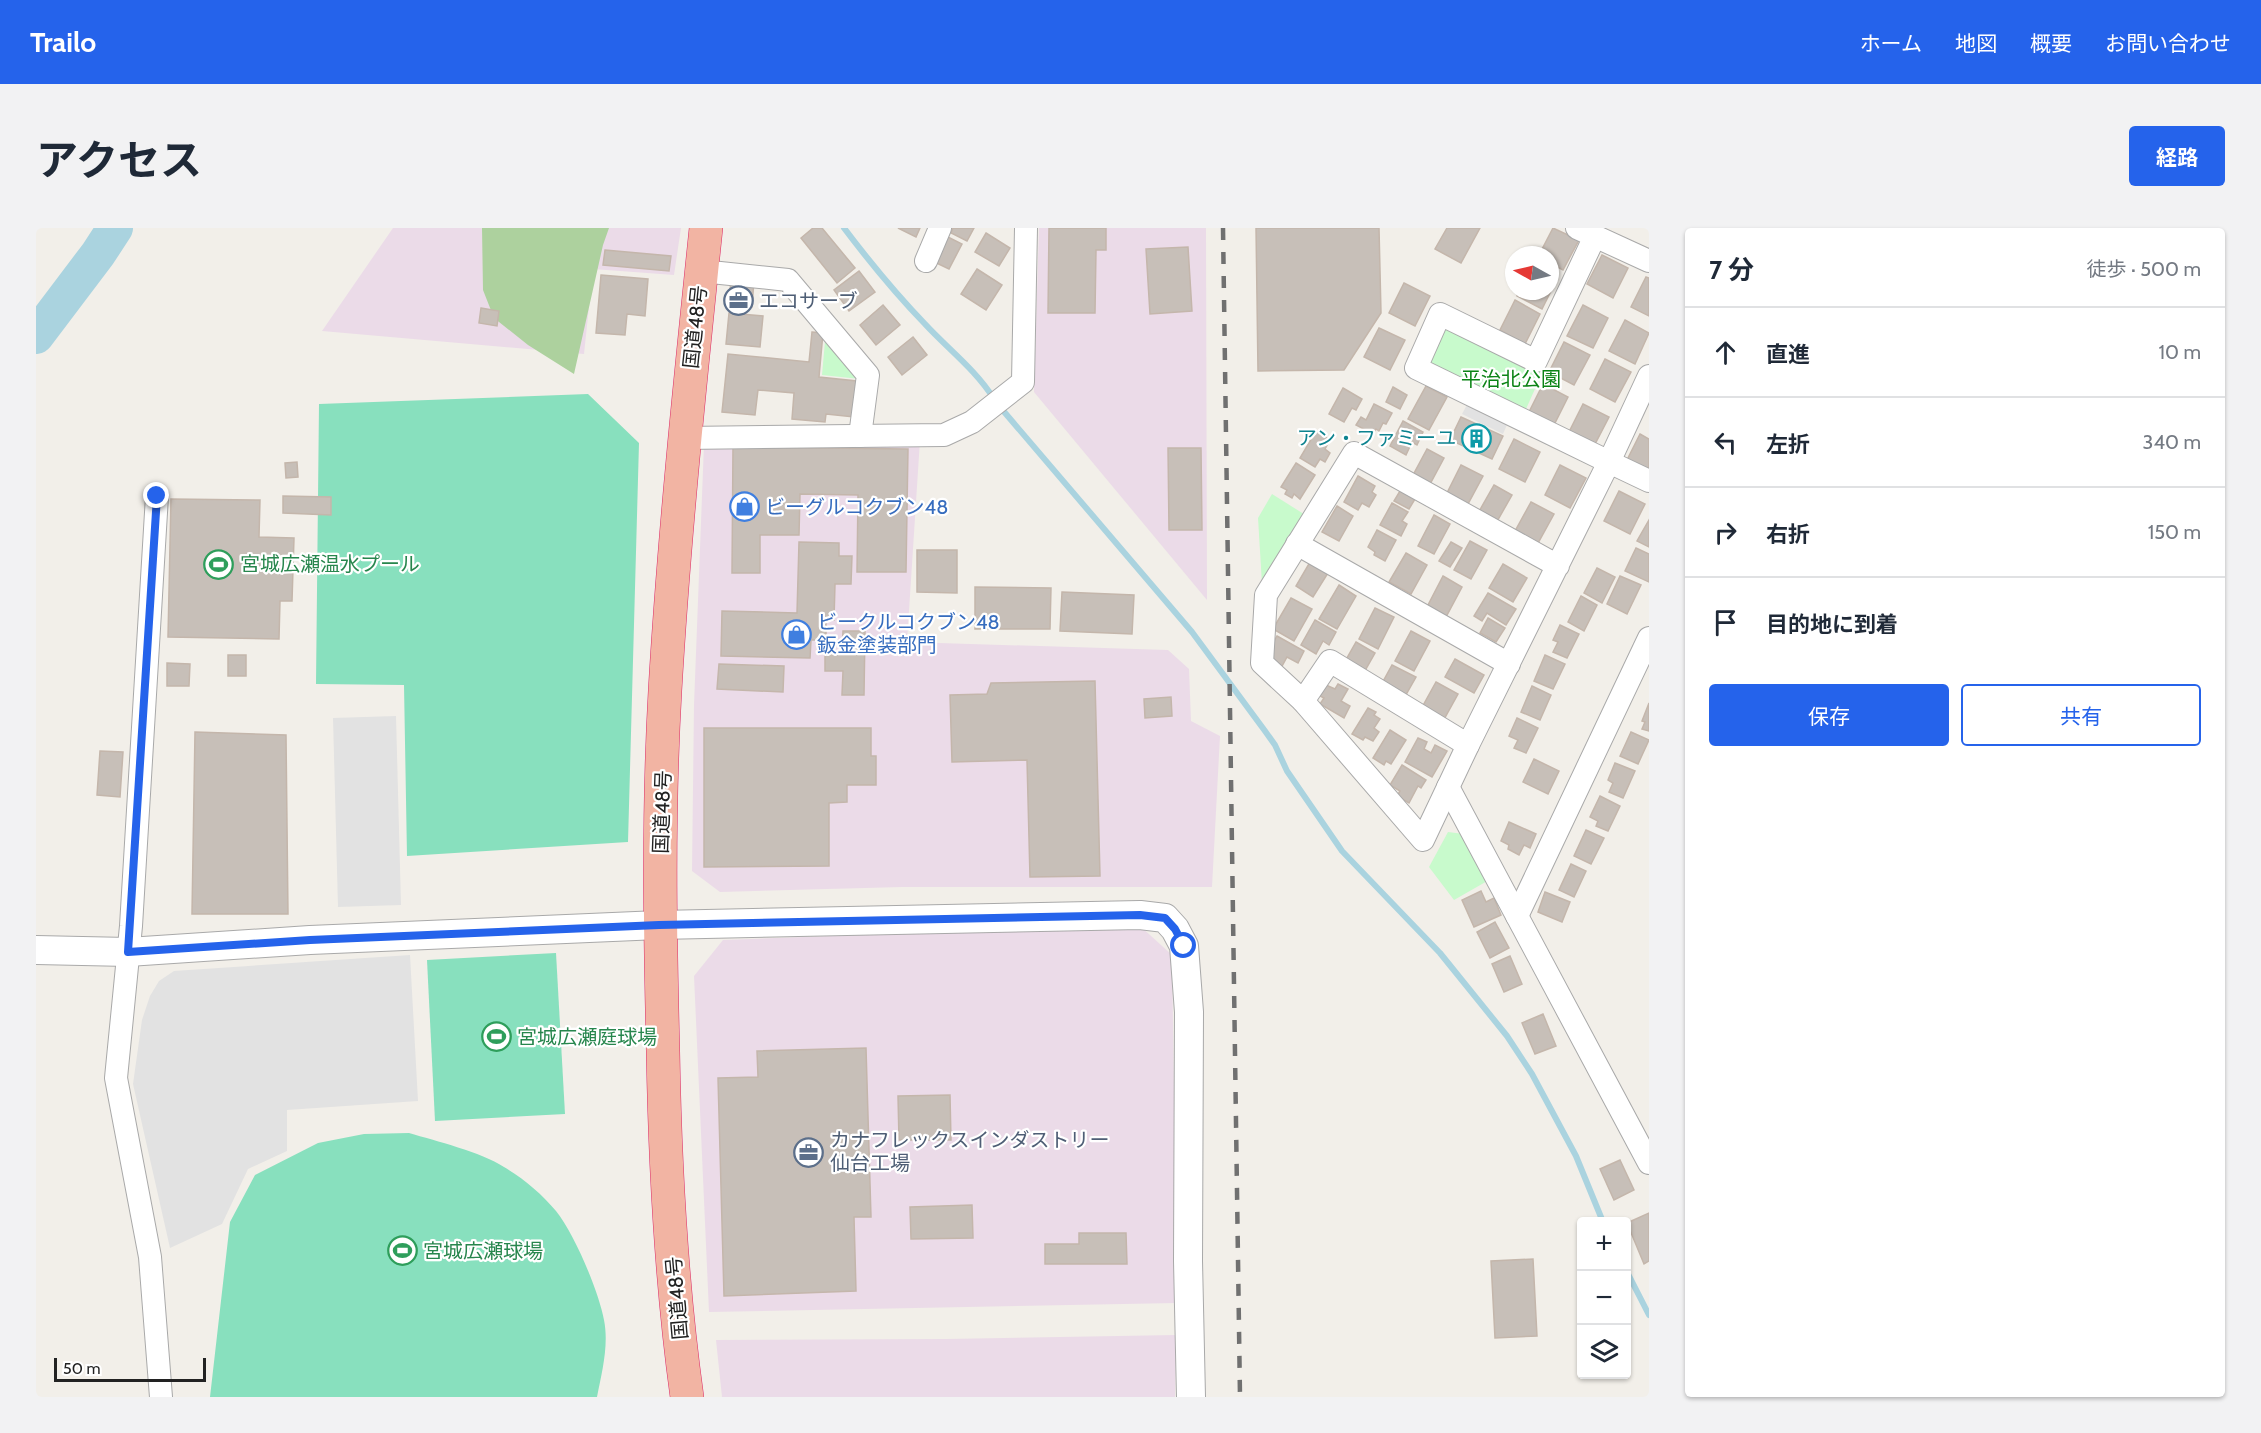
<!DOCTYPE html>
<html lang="ja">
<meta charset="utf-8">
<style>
body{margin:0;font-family:Cabin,"Noto Sans JP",sans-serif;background:#f2f2f3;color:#1f2937}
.controls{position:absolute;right:18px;bottom:18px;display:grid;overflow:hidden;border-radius:6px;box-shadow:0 2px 4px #0004}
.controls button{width:54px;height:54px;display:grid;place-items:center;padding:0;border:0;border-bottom:2px solid #e0e1e3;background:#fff;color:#1f2937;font:30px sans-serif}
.compass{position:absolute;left:1469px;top:18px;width:54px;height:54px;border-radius:50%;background:#fff;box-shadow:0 2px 4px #0004;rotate:278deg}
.scale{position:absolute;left:18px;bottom:15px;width:152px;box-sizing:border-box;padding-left:6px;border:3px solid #222;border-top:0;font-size:16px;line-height:21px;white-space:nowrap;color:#222;-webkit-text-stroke:4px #fff;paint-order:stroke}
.stop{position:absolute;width:18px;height:18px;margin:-14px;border:4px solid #2563eb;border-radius:50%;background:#fff}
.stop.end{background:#2563eb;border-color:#fff;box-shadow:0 2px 6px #0008}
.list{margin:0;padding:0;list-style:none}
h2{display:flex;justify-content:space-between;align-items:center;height:78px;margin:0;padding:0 24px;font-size:26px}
h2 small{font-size:20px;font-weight:400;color:#747a83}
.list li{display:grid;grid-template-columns:39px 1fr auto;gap:18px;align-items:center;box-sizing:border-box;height:90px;padding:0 24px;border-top:2px solid #e0e1e3}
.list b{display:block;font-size:22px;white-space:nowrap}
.list em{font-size:20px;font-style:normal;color:#747a83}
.actions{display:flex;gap:12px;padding:18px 24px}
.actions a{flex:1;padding:14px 0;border:2px solid #2563eb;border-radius:6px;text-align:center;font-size:21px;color:#2563eb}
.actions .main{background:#2563eb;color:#fff}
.icon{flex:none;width:33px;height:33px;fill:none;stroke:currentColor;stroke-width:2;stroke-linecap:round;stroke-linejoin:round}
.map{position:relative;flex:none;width:1613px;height:1169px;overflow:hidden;border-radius:6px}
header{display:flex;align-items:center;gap:36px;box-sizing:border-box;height:84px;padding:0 30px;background:#2563eb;color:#fff}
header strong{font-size:28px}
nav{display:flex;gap:33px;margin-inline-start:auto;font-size:21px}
.intro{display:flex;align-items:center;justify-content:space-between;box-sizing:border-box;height:144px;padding:0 36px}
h1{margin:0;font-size:42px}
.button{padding:15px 27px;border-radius:6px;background:#2563eb;color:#fff;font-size:21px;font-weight:700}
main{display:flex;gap:36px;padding:0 36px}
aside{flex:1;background:#fff;border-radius:6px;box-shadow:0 2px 4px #0004}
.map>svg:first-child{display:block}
</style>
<header>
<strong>Trailo</strong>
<nav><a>ホーム</a><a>地図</a><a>概要</a><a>お問い合わせ</a></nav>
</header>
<div class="intro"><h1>アクセス</h1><a class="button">経路</a></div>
<main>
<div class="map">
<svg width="1613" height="1169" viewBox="0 0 1613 1169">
<rect width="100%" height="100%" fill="#f2efe9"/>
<g fill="#ebdbe8">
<polygon points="357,0 645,0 638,47 557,41 548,126 286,103"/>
<polygon points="1003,0 1170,0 1171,372 998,164"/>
<polygon points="884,212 871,414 1132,422 1153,441 1155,493 1184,508 1176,659 866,659 684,664 656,643 658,477 668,216"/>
<polygon points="1103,697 1136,727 1141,1075 673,1084 658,748 687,712"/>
<polygon points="1140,1107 1139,1169 686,1169 680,1112 910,1111"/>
</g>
<polygon fill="#add19e" points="446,0 573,0 567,17 538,146 492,117 458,90 447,62"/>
<g fill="#c8facc">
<polygon points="1406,97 1507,143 1490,181 1388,135"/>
<polygon points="790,102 824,151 786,147"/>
<polygon points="1236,266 1271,288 1226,356 1222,290"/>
<polygon points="1412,604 1428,606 1453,652 1418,672 1393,639"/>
</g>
<g fill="#88e0be">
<polygon points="552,166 603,215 592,614 371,628 368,457 280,456 283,176"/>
<polygon points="520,725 529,886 399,893 391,732"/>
<path d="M373,905c27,8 72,19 95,34 19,11 38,27 52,44 18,22 43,81 48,109 5,25 -2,52 -7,77h-387l20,-175 25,-47 63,-32 46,-9z"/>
</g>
<g fill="#e2e2e2">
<polygon points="1433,173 1473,192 1467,206 1426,186"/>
<polygon points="360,488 365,677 302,679 297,490"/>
<polygon points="374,727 382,873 251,882 251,923 212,941 186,996 134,1020 97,856 106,792 114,768 123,753 138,743"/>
</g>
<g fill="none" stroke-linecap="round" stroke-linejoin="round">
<g stroke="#aad3df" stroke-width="6">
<path d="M808,0c25,33 52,66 81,96 23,25 51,46 69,75"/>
<polyline points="964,179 1156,404 1229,503 1239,517 1251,543 1306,623 1404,725 1471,808 1496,846 1540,928 1567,994"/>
<polyline points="1590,1042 1613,1087"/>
</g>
<polyline stroke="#aad3df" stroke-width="36" points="0,108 62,26 79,0"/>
</g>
<g fill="#c7bfb8" stroke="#c4b6ab" stroke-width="1.5">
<polygon points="777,0 786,0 819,40 801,55 765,10"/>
<polygon points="862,0 884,0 880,9"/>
<polygon points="917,0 938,0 931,13 915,5"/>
<polygon points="1013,0 1070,0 1070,22 1060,22 1059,85 1012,85"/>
<polygon points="1220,0 1343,0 1345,85 1308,142 1222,143"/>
<polygon points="1411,0 1444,0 1425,35 1399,21"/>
<polygon points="1517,0 1543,12 1527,42 1514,35 1514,27 1503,27"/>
<polygon points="950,5 974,20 963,38 939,24"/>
<polygon points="906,6 926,16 913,41 894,32"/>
<polygon points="1152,19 1156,83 1114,86 1110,21"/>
<polygon points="569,22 635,28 633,43 567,37"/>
<polygon points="1566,27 1592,40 1577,70 1551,56"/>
<polygon points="941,41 966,57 950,82 925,66"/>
<polygon points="823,43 839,64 813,83 798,62"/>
<polygon points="565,47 612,51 609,88 591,86 589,107 560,105"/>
<polygon points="1514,47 1521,51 1506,81 1481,68 1483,63 1514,63"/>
<polygon points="1610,49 1613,50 1613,88 1595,79"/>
<polygon points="695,50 718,52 716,79 693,77"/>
<polygon points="1368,55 1394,68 1379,98 1353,85"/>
<polygon points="1479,72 1504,86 1489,116 1464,102"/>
<polygon points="847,77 864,97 840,117 824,97"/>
<polygon points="1547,77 1572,90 1557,120 1531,108"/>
<polygon points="445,80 463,83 461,98 443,95"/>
<polygon points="693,85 727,88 724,119 690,116"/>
<polygon points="1589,92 1613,105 1599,136 1573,123"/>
<polygon points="1343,100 1369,112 1354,142 1328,129"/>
<polygon points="776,104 787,105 783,149 821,153 818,189 790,186 789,194 756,191 758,165 722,162 719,187 686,184 692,126 773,134"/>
<polygon points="877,109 891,127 866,147 852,129"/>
<polygon points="1528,114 1554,127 1538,157 1513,144"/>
<polygon points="1569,131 1595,144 1579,174 1554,161"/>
<polygon points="1507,156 1532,169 1517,199 1492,186"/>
<polygon points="1390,158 1411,169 1393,202 1372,191"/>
<polygon points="1357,159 1371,167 1364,181 1350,174"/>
<polygon points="1307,160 1326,171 1320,182 1316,180 1308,194 1293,186"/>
<polygon points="1338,176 1356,185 1350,196 1347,195 1343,203 1340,201 1337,206 1320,197 1325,189 1330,192"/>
<polygon points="1547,176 1573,189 1557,220 1532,206"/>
<polygon points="1425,189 1467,208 1456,231 1414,212"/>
<polygon points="1367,193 1387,204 1381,217 1376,214 1370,227 1354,218"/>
<polygon points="1280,203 1294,212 1289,221 1294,225 1289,234 1284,231 1279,239 1264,230"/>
<polygon points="1604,206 1613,211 1613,249 1589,236"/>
<polygon points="1478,211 1504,224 1489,254 1463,241"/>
<polygon points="697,219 872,221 870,344 821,344 822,267 764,266 763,307 724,307 724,345 696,345"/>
<polygon points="1132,220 1165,220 1166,302 1133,302"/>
<polygon points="1391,221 1408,230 1393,258 1376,249"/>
<polygon points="261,234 262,249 250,250 249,235"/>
<polygon points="1260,235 1279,247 1264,271 1258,266 1256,270 1249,266 1251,262 1245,259"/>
<polygon points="1425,237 1447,248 1432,276 1411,265"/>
<polygon points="1524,237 1550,250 1534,280 1509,267"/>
<polygon points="1322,248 1339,258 1336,264 1340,267 1333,279 1326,275 1322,282 1308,274"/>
<polygon points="1458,257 1476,267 1459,297 1441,287"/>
<polygon points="1364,263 1379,271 1373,281 1358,273"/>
<polygon points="1583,263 1609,276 1594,306 1568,293"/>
<polygon points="247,268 295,269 295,287 247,285"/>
<polygon points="135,271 224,272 223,309 258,310 256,373 244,373 243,411 132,409"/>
<polygon points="1495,274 1518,286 1501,317 1478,305"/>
<polygon points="1356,275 1372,284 1366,293 1371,296 1365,308 1344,297"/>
<polygon points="1301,278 1317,288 1303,313 1286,304"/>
<polygon points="1398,287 1414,296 1398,326 1382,318"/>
<polygon points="1613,292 1613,319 1601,313"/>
<polygon points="1341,302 1360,312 1349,333 1338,327 1339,324 1332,319"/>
<polygon points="1434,313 1451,322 1435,351 1418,342"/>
<polygon points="763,314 803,315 803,328 816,328 815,356 799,356 798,392 790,391 790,412 775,412 774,430 685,428 686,383 761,385"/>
<polygon points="1415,314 1426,320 1414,339 1403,333"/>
<polygon points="1600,320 1613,326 1613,354 1589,343"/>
<polygon points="881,322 921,322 921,365 881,364"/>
<polygon points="1370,325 1391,337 1375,366 1353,354"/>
<polygon points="1274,334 1292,345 1277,369 1260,358"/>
<polygon points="1467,336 1491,350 1477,374 1453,360"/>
<polygon points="1561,340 1579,349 1566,375 1548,365"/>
<polygon points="1407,348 1426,359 1410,389 1391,379"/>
<polygon points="1584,348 1605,357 1591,386 1571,376"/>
<polygon points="1303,357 1320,368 1301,401 1283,391"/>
<polygon points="939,359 1015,360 1014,401 939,401"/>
<polygon points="1026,364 1098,367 1096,406 1024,403"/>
<polygon points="1452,365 1480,381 1470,397 1451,385 1446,393 1438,388"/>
<polygon points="1545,368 1561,377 1548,403 1532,394"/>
<polygon points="1255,370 1276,381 1258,413 1237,401"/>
<polygon points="1339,380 1358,389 1342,421 1323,411"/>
<polygon points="1452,390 1469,400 1460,414 1444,405"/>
<polygon points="1279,392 1300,404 1293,417 1287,413 1280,426 1265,417"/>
<polygon points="1524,397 1543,406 1531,430 1517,424 1522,414 1517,412"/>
<polygon points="807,403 829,403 828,467 806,467 807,443 789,443 789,423 806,423"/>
<polygon points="1375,403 1394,413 1378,443 1359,433"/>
<polygon points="1241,408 1268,423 1262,435 1251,429 1245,440 1228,431"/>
<polygon points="1320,414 1339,425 1326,448 1307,437"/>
<rect x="192" y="427" width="18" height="21"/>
<polygon points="1509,427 1529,436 1517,461 1498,453"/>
<polygon points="1419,431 1448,447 1438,465 1409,449"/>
<polygon points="131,435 154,436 153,458 131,458"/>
<polygon points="683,436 748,438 747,464 681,461"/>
<polygon points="1356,437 1380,449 1367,472 1344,459"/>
<polygon points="1059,453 1064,648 994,649 991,532 916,534 914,467 951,466 955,455"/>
<polygon points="1400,454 1422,466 1406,495 1384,483"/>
<polygon points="1302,456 1312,461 1305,473 1314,478 1308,490 1284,476 1288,470 1284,468 1290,457 1299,461"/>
<polygon points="1496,458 1515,467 1504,492 1485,484"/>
<polygon points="1135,469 1136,488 1109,490 1108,471"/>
<polygon points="1613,475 1613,503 1606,501 1609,494 1606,493"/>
<polygon points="1332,480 1340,484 1338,487 1344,491 1338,500 1343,504 1337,513 1329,509 1327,512 1316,506"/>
<polygon points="1481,490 1502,500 1490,525 1478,520 1482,512 1473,508"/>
<polygon points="668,500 835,500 835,528 840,528 840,557 811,557 811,574 793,575 793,638 668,639"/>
<polygon points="1354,502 1370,512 1355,536 1350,533 1348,537 1337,530"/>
<polygon points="159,504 250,507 252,686 156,686"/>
<polygon points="1595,504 1613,512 1602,536 1584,528"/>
<polygon points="1382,510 1391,514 1388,521 1395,525 1399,517 1411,523 1396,549 1369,534"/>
<polygon points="64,523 87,524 84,569 61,567"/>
<polygon points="1498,531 1523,543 1512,566 1487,554"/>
<polygon points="1579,535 1599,543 1587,570 1573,564 1577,555 1572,552"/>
<polygon points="1366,537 1390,552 1385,560 1382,558 1373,575 1361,568 1364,563 1354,557"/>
<polygon points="1564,568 1584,578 1572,603 1560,598 1562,593 1554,589"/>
<polygon points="1473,594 1500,606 1494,620 1488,617 1483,627 1472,621 1473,617 1465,613"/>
<polygon points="1550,602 1568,610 1555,636 1538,628"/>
<polygon points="1535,636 1550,643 1538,669 1523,662"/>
<polygon points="1445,663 1450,674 1458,670 1465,687 1438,699 1426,672"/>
<polygon points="1509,664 1534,674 1526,694 1502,684"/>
<polygon points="1459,694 1473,720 1454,730 1441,704"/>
<polygon points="1474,728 1486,756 1468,764 1456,736"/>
<polygon points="1507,786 1520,818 1499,826 1486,795"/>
<polygon points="830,820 835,989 818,989 820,1063 688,1068 682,850 722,849 721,823"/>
<polygon points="914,867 915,912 863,912 862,868"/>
<polygon points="1584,932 1598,962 1578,972 1564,941"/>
<polygon points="936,977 937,1010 875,1011 874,979"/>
<polygon points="1613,985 1613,1033 1608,1036 1591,995"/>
<polygon points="1043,1005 1090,1005 1091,1036 1009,1036 1009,1016 1043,1016"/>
<polygon points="1497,1031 1501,1108 1459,1110 1455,1033"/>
</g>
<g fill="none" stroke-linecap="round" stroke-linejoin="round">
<defs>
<g id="minor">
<polyline points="1541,0 1613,33"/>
<polyline points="1559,8 1500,133 1404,86 1380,140 1573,234 1613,148"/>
<polyline points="890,33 904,0"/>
<polyline points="665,43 752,52 832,147 824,208"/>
<polyline points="648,210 908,207 936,194 987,154 990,0"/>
<polyline points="121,268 95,698 80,850 114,1029 125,1169"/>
<polyline points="1261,316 1473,436"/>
<polyline points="1522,338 1318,225 1230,367 1226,435 1267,473 1294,433 1432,517 1573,234 1613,253"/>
<polyline points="1267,473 1387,612 1432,517"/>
<polyline points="1412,559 1613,935"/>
<polyline points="1481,688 1613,410"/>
</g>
<polyline id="tertiary" points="0,722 92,724 274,712 623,697 1104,687 1129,690 1139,701 1148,718 1153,784 1152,1033 1155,1169"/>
<path id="trunk" d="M651,1169c-16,-115 -22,-231 -24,-346 -3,-120 -5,-240 2,-360 9,-154 25,-309 41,-463"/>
</defs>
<use href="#minor" stroke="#a9a9a9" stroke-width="24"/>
<use href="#tertiary" stroke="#a9a9a9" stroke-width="30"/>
<use href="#trunk" stroke="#dc2a67" stroke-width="34"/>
<use href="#minor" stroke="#fff" stroke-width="22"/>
<use href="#tertiary" stroke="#fff" stroke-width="28"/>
<use href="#trunk" stroke="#f2b4a3" stroke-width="33"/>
<polyline stroke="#707070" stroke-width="4.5" stroke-dasharray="12 12" stroke-linecap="butt" points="1187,0 1204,1169"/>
</g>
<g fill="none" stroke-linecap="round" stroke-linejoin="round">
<polyline stroke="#2563eb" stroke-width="8" points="121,268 92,724 274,712 623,697 1104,687 1129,690 1139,701 1148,718"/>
</g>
<defs>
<symbol id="office-ring" viewBox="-11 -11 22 22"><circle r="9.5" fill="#fff" stroke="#5c6f8a" stroke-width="1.5"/><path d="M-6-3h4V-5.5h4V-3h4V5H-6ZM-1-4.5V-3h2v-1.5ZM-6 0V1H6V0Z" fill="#5c6f8a"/></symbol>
<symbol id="building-ring" viewBox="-11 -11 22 22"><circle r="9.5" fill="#fff" stroke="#0f9aa8" stroke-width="1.5"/><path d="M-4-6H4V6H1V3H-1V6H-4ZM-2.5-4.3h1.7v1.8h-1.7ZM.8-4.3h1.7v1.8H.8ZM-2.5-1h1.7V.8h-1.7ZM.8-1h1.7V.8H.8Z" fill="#0f9aa8"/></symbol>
<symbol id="shop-ring" viewBox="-11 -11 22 22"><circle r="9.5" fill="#fff" stroke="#3f7fe0" stroke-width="1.5"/><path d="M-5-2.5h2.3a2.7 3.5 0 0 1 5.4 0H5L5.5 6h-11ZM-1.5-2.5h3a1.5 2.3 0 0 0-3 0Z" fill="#3f7fe0"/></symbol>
<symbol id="stadium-ring" viewBox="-11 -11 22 22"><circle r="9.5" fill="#fff" stroke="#2e9e5b" stroke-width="1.5"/><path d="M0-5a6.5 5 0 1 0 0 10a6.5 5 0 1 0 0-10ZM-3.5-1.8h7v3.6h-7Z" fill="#2e9e5b"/></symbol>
</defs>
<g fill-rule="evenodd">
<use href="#office-ring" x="686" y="56" width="33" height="33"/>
<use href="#building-ring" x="1424" y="194" width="33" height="33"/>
<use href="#shop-ring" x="692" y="262" width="33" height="33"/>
<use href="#stadium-ring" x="166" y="320" width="33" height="33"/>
<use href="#shop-ring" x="744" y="390" width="33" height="33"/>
<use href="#stadium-ring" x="444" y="792" width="33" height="33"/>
<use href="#office-ring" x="756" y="908" width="33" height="33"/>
<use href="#stadium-ring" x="350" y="1006" width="33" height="33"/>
</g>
<g text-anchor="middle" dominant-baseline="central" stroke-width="4.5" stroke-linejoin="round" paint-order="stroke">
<g font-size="20" fill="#4e5e75" stroke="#fff" text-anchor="start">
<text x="723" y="73">エコサーブ</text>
<text x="794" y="912">カナフレックスインダストリー<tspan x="794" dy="23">仙台工場</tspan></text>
</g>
<g font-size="20" fill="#222" stroke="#fff">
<text transform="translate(659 99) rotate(-84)">国道48号</text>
<text transform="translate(626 584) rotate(-88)">国道48号</text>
<text transform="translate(641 1070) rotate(-95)">国道48号</text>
</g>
<g font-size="20" fill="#0c8416" stroke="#fff">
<text x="1475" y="151">平治北公園</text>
</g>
<g font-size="20" fill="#0d838f" stroke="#fff" text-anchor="end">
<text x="1420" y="210">アン・ファミーユ</text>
</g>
<g font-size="20" fill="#366cbe" stroke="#fff" text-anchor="start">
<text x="729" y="279">ビーグルコクブン48</text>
<text x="781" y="394">ビークルコクブン48<tspan x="781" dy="23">鈑金塗装部門</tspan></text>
</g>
<g font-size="20" fill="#27864d" stroke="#fff" text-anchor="start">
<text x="204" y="336">宮城広瀬温水プール</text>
<text x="481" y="809">宮城広瀬庭球場</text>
<text x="387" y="1023">宮城広瀬球場</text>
</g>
</g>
</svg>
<div class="controls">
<button>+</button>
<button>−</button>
<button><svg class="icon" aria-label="layers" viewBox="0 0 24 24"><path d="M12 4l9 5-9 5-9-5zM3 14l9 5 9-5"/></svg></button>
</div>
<svg class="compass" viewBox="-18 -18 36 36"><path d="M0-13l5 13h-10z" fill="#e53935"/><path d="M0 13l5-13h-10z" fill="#747a83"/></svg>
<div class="scale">50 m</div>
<div class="stop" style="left:1148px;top:718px"></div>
<div class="stop end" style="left:121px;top:268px"></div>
</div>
<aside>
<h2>7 分<small>徒歩 · 500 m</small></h2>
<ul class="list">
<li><svg class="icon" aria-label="ahead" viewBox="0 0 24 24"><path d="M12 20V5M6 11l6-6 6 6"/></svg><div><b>直進</b></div><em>10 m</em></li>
<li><svg class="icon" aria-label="left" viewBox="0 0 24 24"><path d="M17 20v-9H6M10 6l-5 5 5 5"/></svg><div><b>左折</b></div><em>340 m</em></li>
<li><svg class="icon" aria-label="right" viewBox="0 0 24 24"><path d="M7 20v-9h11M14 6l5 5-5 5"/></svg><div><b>右折</b></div><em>150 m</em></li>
<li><svg class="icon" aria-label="arrive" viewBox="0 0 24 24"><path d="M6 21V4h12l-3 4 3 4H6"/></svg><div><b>目的地に到着</b></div></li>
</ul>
<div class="actions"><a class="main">保存</a><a>共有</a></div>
</aside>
</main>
